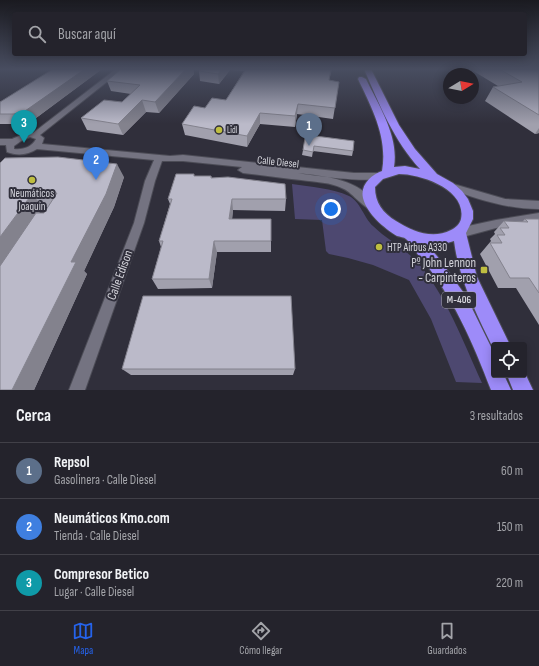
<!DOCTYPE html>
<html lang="es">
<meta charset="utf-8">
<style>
body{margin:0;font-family:"Sofia Sans Condensed",sans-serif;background:#2c2b34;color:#f1f3f6}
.controls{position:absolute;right:12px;bottom:12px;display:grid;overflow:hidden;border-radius:4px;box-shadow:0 2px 10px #0003}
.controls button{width:36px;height:36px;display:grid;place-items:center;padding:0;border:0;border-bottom:1px solid #414048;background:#24232c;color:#f1f3f6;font:20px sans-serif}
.compass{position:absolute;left:443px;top:68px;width:36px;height:36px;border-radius:50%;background:#24232c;box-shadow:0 2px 10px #0003;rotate:80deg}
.you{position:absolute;left:331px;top:209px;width:14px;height:14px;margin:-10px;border:3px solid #fff;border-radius:50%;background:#1a73e8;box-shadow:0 0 0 6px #1a73e833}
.badge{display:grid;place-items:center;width:26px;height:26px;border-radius:50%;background:#2563eb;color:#fff;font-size:13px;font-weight:700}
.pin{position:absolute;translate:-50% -33px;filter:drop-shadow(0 1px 2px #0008)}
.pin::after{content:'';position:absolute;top:21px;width:14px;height:12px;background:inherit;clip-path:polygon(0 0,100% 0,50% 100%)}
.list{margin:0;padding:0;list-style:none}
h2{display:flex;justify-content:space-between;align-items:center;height:52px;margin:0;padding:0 16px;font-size:17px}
h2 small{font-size:13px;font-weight:400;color:#a3a4a9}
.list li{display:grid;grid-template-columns:26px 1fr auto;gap:12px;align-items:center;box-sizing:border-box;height:56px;padding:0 16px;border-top:1px solid #414048}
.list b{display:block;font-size:15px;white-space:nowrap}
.list p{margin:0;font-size:13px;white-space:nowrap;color:#a3a4a9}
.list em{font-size:13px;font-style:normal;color:#a3a4a9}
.icon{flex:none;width:22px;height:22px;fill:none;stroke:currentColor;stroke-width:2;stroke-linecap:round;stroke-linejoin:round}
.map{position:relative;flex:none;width:539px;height:390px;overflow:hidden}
.search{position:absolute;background:#24232c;box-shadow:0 2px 10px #0003;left:12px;right:12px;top:12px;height:44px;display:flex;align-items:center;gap:10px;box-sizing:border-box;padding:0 14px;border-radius:4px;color:#a3a4a9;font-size:15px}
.sheet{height:220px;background:#24232c}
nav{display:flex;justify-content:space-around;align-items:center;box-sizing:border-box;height:56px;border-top:1px solid #414048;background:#24232c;font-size:11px;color:#a3a4a9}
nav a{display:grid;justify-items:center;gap:2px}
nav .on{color:#2563eb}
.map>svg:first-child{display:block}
</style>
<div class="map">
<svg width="539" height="390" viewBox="0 0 539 390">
<rect width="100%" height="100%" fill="#302f3b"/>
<path fill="#4d4870" d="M292,184c19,3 40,4 57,12 11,5 15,22 24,30 13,13 30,21 43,35 29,31 48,83 66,122l-26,-1 -25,-63 -22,-39 -36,-15 -25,-7 -19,-4 -3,-3 -4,-31 -27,-1z"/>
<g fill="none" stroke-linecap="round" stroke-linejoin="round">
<defs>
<g id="street">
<path d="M116,69h7l-83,66 4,3 -2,6 128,12 13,-1 171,18h24l5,3c-7,9 -72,-1 -86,-3 28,3 65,6 80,34l-1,3c-9,3 -23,-17 -32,-21 -13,-7 -29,-7 -43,-9 -19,-2 -39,-5 -58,-7l-5,-3 4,-3 -59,-6h-21l-7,20 -11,42 -59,167h-16l65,-167 11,-42 9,-21 -117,-11c-9,6 -20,7 -30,3l-1,-7h-6v-6h12l14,-6h7zM30,137l6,2c-4,8 -13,11 -22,10v-3l7,-5z"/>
<path d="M450,183l55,16 34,2v8c-32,0 -62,-10 -92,-21l-2,-2z"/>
<polygon points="539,213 539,221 496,228 459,238 455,236 453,233 455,230 459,228 496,220"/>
</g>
<g id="highway">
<path d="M364,69h7l28,56 16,24 22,25 16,9 9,8 6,8 5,12v8l-7,14 11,44 33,68h-16v5c-17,-35 -35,-70 -40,-109l-17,5 -10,-1 10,11 29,40 28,57v22h10l7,15h-20c-18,-47 -39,-96 -72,-134 -4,-5 -8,-13 -13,-17 -2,-2 -6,-2 -9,-3 -13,-8 -30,-22 -34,-38 -3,-13 8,-23 19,-27 6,-33 -10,-63 -24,-92l1,-2h3l4,2c13,27 33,57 28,88l11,-1 15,3c-26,-28 -41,-65 -56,-100zM399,174c21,0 68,15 62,45 -1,5 -6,9 -10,11 -19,10 -39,1 -55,-9 -13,-8 -21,-18 -21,-34l8,-8z"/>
<polygon points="524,371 533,390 513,390 507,375 524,375"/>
</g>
</defs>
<use href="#street" stroke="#4c4c56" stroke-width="2"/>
<use href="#highway" stroke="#4c4c56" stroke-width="2"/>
<use href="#street" fill="#747381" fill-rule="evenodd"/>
<use href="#highway" fill="#9d8bf9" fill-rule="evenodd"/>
</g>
<g fill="#a1a0ad" fill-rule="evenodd">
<polygon points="102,69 32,121 21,124 0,124 0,102"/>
<polygon points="121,69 193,69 194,74 159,113 146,112 123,135 87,130 81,118 122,102 131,94 111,91 107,81"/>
<polygon points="200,69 332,69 329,80 339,82 333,119 297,114 295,127 260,124 247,147 185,135 182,124 205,108 226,100 244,71 230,70 219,84 200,81 199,71"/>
<polygon points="470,69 539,69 539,133 535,134 485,101 493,87 498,86"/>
<polygon points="315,136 353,151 352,156 313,151 312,157 302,155 303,150"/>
<path d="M0,163l124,14 -10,30 -30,64 3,3 -53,116h-34zM43,207h5l-4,6h-5z"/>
<polygon points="195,176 211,176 212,178 286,199 285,211 233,210 232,219 271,219 271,252 217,252 212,288 158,289 152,279 161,247 159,241 170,204 168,199"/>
<polygon points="525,219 539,219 539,325 516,288 498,288 480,254 491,241 490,239 495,234 494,232 504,221 522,222"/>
<polygon points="122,369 295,369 293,375 131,375"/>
</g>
<g fill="#83828d">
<polygon points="85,69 102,69 32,121 21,124 14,114"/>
<polygon points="186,69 193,69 194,74 159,113 155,102"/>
<polygon points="222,69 230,70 219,84 218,74"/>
<polygon points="142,100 146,112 123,135 118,124"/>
<polygon points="298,104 297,114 295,127 295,116"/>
<polygon points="260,113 260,124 247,147 247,136"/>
<polygon points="539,128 539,133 535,134"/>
<polygon points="117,164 124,177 114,207 84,271 87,274 34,390 12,390 71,262"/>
<polygon points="32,194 43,207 0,271 0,237"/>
<polygon points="232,199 233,210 231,230 229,219"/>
<polygon points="214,241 217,252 212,288 209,279"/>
</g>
<g fill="#bbbac9" stroke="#83828d">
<polygon points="53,69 85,69 25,111 14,114 0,114 0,102"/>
<polygon points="121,69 186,69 155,102 142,100 118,124 81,118 104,100 122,102 140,85 107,81"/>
<polygon points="200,69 222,69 218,74 199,71"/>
<polygon points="246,69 331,69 329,80 339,82 335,108 298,104 295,116 260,113 247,136 182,124 194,106 205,108 212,98 226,100"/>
<polygon points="499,69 539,69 539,115 493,87 522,82"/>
<polygon points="306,132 316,133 315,136 354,141 353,151 314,146 313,152 303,150"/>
<polygon points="58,157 117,164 106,194 71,262 76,262 12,390 0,390 0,266 36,213 44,213 57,193 32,194 0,237 0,163 5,158"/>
<polygon points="176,174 194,174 194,176 211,176 211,178 228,177 285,184 286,199 232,199 229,219 271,219 271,241 214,241 209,279 152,279 163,241 159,241 172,199 168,199"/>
<polygon points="525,219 539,219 539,293 529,278 510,278 490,243 502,243 497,235 505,235 500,228 509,228 504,221 528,222"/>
<polygon points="143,296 291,296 295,369 122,369"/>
</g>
<linearGradient id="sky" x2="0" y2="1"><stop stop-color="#1a1a20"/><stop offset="0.56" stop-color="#484d60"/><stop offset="1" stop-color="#484d60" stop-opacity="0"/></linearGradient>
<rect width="539" height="124" fill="url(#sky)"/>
<g fill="#bfbe41" stroke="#302f3b" stroke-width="1.5">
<circle cx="219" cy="130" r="4"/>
<circle cx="32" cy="180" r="4"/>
<circle cx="379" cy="247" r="4"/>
<rect x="480" y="266" width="8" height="8" rx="2"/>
</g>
<g text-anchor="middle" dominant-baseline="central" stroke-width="4" stroke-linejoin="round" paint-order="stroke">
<g font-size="9" fill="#d3d3da" stroke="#302f3b" text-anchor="start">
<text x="227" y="130">Lidl</text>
</g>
<rect fill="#302f3b" stroke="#a2a2aa" stroke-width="1" x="442" y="292" width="34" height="16" rx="3"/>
<g font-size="10" font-weight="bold" fill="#d3d3da">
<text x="459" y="300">M-406</text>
</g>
<g font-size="11" fill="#d3d3da" stroke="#302f3b">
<text transform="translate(278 162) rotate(6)">Calle Diesel</text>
</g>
<g font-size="11" fill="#d3d3da" stroke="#302f3b">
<text x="32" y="193">Neumáticos<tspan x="32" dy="13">Joaquín</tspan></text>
<text x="387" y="247" text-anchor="start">HTP Airbus A330</text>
</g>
<g font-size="13" fill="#d3d3da" stroke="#302f3b" text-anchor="end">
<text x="476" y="263">Pº John Lennon<tspan x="476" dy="15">- Carpinteros</tspan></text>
</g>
<g font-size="13" fill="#d3d3da" stroke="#302f3b">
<text transform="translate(120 275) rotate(-70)">Calle Edison</text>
</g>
</g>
</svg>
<div class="controls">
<button><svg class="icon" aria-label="locate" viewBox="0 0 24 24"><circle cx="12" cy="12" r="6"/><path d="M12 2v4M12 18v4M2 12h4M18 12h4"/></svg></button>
</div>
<svg class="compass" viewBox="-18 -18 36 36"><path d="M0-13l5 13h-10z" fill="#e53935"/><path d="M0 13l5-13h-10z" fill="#a3a4a9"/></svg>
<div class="you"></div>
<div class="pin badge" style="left:309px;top:146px;background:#5c6f8a">1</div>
<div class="pin badge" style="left:96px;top:180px;background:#3f7fe0">2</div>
<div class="pin badge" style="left:24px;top:143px;background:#0f9aa8">3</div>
<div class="search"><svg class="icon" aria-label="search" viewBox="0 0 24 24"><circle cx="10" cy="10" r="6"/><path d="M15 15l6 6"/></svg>Buscar aquí</div>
</div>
<section class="sheet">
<h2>Cerca<small>3 resultados</small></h2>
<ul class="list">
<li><span class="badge" style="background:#5c6f8a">1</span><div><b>Repsol</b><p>Gasolinera · Calle Diesel</p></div><em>60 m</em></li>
<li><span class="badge" style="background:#3f7fe0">2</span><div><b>Neumáticos Kmo.com</b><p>Tienda · Calle Diesel</p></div><em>150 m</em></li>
<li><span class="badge" style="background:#0f9aa8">3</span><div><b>Compresor Betico</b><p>Lugar · Calle Diesel</p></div><em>220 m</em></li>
</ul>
</section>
<nav>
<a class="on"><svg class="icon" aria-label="map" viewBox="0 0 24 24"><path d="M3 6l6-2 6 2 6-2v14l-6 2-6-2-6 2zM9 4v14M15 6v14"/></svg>Mapa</a>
<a><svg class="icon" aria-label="directions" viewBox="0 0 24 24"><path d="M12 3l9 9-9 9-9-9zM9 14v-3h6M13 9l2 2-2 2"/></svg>Cómo llegar</a>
<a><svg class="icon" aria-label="saved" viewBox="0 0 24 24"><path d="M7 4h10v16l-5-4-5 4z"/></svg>Guardados</a>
</nav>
